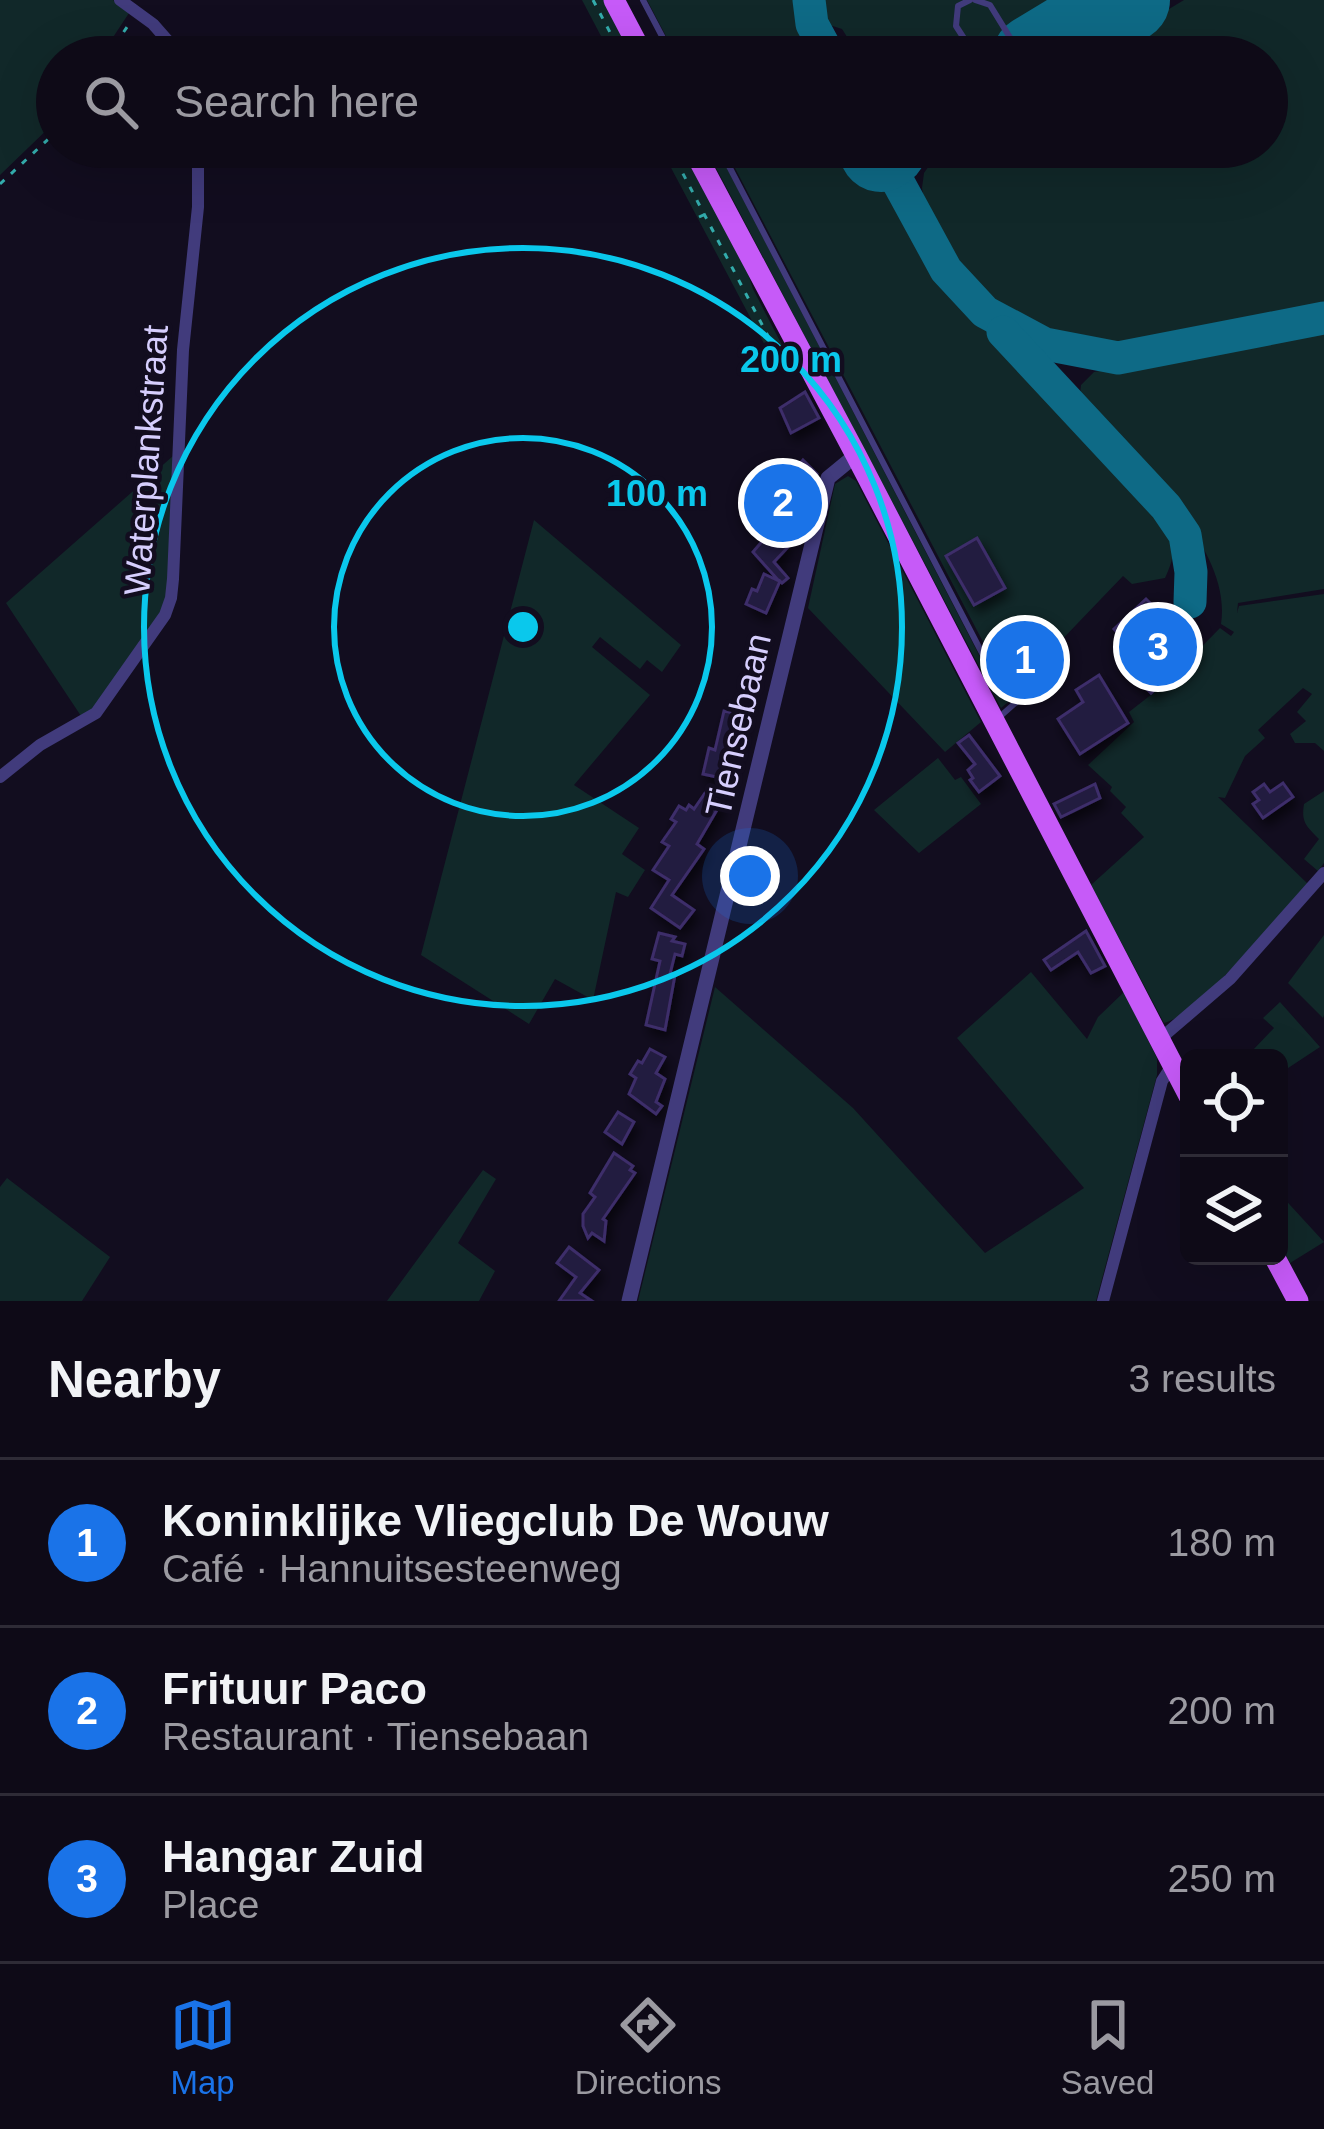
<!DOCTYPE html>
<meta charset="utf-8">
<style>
body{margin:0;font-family:Helvetica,sans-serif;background:#1c1824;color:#f1f3f6}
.controls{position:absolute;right:36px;bottom:36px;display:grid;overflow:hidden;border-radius:18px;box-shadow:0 12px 48px #0002}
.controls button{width:108px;height:108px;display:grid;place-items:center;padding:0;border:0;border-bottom:3px solid #2e2b36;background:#0e0a17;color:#f1f3f6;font:60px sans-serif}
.you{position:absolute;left:750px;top:876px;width:42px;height:42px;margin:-30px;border:9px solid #fff;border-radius:50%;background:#1a73e8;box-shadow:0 0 0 18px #1a73e833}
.badge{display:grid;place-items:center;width:78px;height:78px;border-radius:50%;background:#1a73e8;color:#fff;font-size:39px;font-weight:700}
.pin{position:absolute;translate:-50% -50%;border:6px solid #fff;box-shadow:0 3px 12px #0006}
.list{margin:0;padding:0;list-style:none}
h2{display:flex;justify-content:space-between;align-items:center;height:156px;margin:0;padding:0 48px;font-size:51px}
h2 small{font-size:39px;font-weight:400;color:#9b9aa1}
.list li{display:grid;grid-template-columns:78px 1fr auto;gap:36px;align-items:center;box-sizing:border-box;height:168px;padding:0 48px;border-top:3px solid #2e2b36}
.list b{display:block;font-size:45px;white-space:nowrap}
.list p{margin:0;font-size:39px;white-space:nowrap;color:#9b9aa1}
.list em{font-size:39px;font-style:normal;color:#9b9aa1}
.icon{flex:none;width:66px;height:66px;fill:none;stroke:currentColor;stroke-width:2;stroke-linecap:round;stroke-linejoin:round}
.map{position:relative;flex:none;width:1324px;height:1301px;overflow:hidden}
.search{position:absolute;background:#0e0a17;box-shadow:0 12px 48px #0002;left:36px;right:36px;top:36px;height:132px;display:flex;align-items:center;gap:30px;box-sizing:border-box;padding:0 42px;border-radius:66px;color:#9b9aa1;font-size:45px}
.sheet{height:660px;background:#0e0a17}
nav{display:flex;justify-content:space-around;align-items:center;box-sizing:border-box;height:168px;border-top:3px solid #2e2b36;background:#0e0a17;font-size:33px;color:#9b9aa1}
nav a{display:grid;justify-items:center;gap:6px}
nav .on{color:#1a73e8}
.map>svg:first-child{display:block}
</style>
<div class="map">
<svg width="1324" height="1301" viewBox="0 0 1324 1301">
<defs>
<filter id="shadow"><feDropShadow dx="4" dy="7" stdDeviation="6" flood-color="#0009"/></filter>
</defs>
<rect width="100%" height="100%" fill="#120d1f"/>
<g fill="#112829">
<polygon points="0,0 113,0 129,13 100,57 57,57 57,120 0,175"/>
<polygon points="582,0 605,0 635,57 612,57"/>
<polygon points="647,0 801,0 806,35 814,57 677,57"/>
<polygon points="817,0 1066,0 972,57 860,57 842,29 820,22"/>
<polygon points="1184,0 1324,0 1324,311 1127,349 1078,341 1048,331 989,299 971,283 959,268 926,213 922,188 924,173 942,147 1267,147 1267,57 1089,57"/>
<polygon points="660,147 682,147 747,270 753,289 797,374 777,368"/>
<polygon points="705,147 716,147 992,680 1013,698 1001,708"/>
<path d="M724,147h143l77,128 54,66 160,169c16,26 21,39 7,68l-33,6 -9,-8 -70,73 5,8 -37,28 -17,-3z"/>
<path d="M1324,327v262l-86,14 -1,10 2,-7 85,-12v157l-9,-8h-20l-5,-9 16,-13 -9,-9 15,-18 -9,-6 -45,42 7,8 -20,18 -20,42 -7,-1 90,87c-28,30 -110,131 -144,139l-73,-138 53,-48 -23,-24 5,-6 -16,-16 2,-4 -24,-22 46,-43 -5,-10 37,-29 54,-55 11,8 3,-4 -13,-8c12,-78 -88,-162 -137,-213l-5,-7 2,-19 13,-13z"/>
<polygon points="173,456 168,590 162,612 91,714 83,719 6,603"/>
<polygon points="848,476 856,481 981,722 945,752 808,608 835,484"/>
<polygon points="534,520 681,645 662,672 647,660 640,669 600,637 592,647 650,695 574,785 639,828 622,854 645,870 628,897 616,892 593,1000 555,979 529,1024 421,955"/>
<polygon points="938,758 955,780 961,777 981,804 919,853 874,810"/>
<path d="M1324,791v72l-6,8 -14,-12 15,-20c-13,-13 -18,-17 -15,-35z"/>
<polygon points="1324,935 1324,1015 1323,1018 1288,983"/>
<polygon points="1031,972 1087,1039 1098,1017 1124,992 1157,1058 1157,1075 1096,1301 638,1301 715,987 853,1108 985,1253 1084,1188 957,1038"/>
<polygon points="1280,1002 1320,1047 1279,1074 1279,1058 1257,1058 1253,1050 1274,1028 1263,1018"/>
<polygon points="483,1170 496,1179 458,1243 495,1271 479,1301 387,1301"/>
<polygon points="7,1178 110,1257 82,1301 0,1301 0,1187"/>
<polygon points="1279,1193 1324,1242 1290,1263 1279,1241"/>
</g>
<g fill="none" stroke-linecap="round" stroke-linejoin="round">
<g stroke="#0e6a86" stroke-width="33">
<polyline points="809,0 812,24 830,57"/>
<polyline points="879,147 946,270 985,312 1045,344 1118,358 1324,318"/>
<polyline points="1003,332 1166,507 1185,535 1191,572 1190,602"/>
</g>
<g stroke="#0e6a86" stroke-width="84">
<polyline points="1034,57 1128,0"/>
<polyline points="881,150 885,147"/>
</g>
</g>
<g fill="#241a3f" stroke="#3d2d6a" stroke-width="3" filter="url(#shadow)">
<polygon points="805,392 819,418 791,433 780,408"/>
<polygon points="803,460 817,474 813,481 813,488 779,527 765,513 778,500 770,490 796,464 798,466"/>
<polygon points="771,531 788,547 774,562 788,578 782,583 780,581 766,613 746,604 752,589 757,591 764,574 779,581 753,552"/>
<polygon points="977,538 1005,588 974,605 946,556"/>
<polygon points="1146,599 1196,649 1151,693 1125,666 1129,662 1123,656 1127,652 1121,645 1126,641 1114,629"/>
<polygon points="1030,644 1040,663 1020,675 1010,656"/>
<polygon points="1099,675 1128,723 1080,754 1058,719 1083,702 1076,690"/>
<polygon points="724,711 743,715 726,779 703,774 709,748 715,750"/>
<polygon points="969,735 1000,776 979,792 970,780 973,778 968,770 975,764 958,743"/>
<polygon points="1283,783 1293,797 1263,818 1253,804 1259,800 1253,792 1264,784 1270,792"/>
<polygon points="1095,784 1100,798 1061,817 1054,804"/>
<polygon points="705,793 721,803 697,844 704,849 672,895 694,910 680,928 651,908 669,880 653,870 669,846 662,842 676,822 671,819 679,806 686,810 689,805 694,809"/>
<polygon points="1086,931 1105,966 1091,973 1078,952 1051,970 1044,960"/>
<polygon points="659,933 675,937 672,941 685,944 682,956 675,954 670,974 675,975 665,1030 646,1025 660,961 652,959"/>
<polygon points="650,1049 665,1057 656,1073 665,1079 656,1102 662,1106 656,1114 629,1094 636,1078 630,1074 638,1061 642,1063"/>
<polygon points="618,1112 634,1122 622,1144 605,1132"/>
<polygon points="614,1153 633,1166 630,1170 635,1173 603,1219 606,1221 604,1241 592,1233 588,1238 583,1226 583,1214 595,1197 590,1193"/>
<polygon points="569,1247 599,1270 580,1293 592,1301 559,1301 576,1277 557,1263"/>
</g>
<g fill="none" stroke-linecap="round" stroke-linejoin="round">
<g stroke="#33acac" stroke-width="3" stroke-dasharray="6 9" stroke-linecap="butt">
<polyline points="593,0 623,57"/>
<polyline points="107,57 129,24"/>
<polyline points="669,147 779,357 785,361"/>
<polyline points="662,148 664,147"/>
<polyline points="0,184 57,131"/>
<polyline points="699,217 710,212"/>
<polyline points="997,661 1033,641 1046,666"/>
</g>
<g stroke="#413b7c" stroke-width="6">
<polyline points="643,0 673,57"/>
<polyline points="970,0 958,6 956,26 976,57"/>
<polyline points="975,0 990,5 1022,57"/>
<polyline points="719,147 996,680 1007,689 1027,694"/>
<polyline points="996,720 1063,661"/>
</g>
<g stroke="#413b7c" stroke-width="12">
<polyline points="120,0 153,24 182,57"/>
<polyline points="0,777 40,745 96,713 165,615 171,598 173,579 183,350 198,207 198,147"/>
<polyline points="1160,1039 1230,979 1324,873"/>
<polyline points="1103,1301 1162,1081 1173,1064"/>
</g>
<polyline stroke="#413b7c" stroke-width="15" points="629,1301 828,478 856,455"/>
<g stroke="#c65af8" stroke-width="21">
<polyline points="614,0 644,57"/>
<polyline points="692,147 856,455 1189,1096"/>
<polyline points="1274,1256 1298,1301"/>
</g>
</g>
<g fill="none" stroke="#0ac8ec" stroke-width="6">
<circle cx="523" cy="627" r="189"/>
<circle cx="523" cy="627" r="379"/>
</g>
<g text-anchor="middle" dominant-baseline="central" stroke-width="9" stroke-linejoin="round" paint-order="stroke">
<g font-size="36" fill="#d6cefd" stroke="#120d1f">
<text transform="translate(146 460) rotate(-86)">Waterplankstraat</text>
<text transform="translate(738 725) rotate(-77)">Tiensebaan</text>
</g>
</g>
<circle cx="523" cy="627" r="18" fill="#0ac8ec" stroke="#120d1f" stroke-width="6"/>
<g font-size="36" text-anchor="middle" font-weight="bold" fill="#0ac8ec" stroke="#120d1f" stroke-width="9" stroke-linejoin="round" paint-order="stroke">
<text x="791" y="372">200 m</text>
<text x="657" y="506">100 m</text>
</g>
</svg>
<div class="controls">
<button><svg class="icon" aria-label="locate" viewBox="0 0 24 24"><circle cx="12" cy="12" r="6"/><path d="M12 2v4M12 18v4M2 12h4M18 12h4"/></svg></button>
<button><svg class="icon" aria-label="layers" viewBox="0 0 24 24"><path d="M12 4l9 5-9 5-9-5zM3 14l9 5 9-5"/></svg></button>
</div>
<div class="you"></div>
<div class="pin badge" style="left:1025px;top:660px">1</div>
<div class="pin badge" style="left:783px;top:503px">2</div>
<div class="pin badge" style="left:1158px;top:647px">3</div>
<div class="search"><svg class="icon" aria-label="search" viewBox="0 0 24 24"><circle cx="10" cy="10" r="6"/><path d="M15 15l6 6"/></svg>Search here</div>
</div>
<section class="sheet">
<h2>Nearby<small>3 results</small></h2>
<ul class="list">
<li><span class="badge">1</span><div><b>Koninklijke Vliegclub De Wouw</b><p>Café · Hannuitsesteenweg</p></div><em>180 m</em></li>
<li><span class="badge">2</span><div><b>Frituur Paco</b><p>Restaurant · Tiensebaan</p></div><em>200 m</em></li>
<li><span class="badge">3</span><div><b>Hangar Zuid</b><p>Place</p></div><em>250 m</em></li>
</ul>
</section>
<nav>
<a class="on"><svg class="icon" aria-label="map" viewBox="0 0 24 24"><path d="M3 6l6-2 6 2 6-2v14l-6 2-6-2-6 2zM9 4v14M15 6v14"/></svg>Map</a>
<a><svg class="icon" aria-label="directions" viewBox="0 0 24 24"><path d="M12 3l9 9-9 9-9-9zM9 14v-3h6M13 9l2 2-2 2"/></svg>Directions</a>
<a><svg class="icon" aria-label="saved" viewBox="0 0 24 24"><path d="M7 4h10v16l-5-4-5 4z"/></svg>Saved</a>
</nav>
